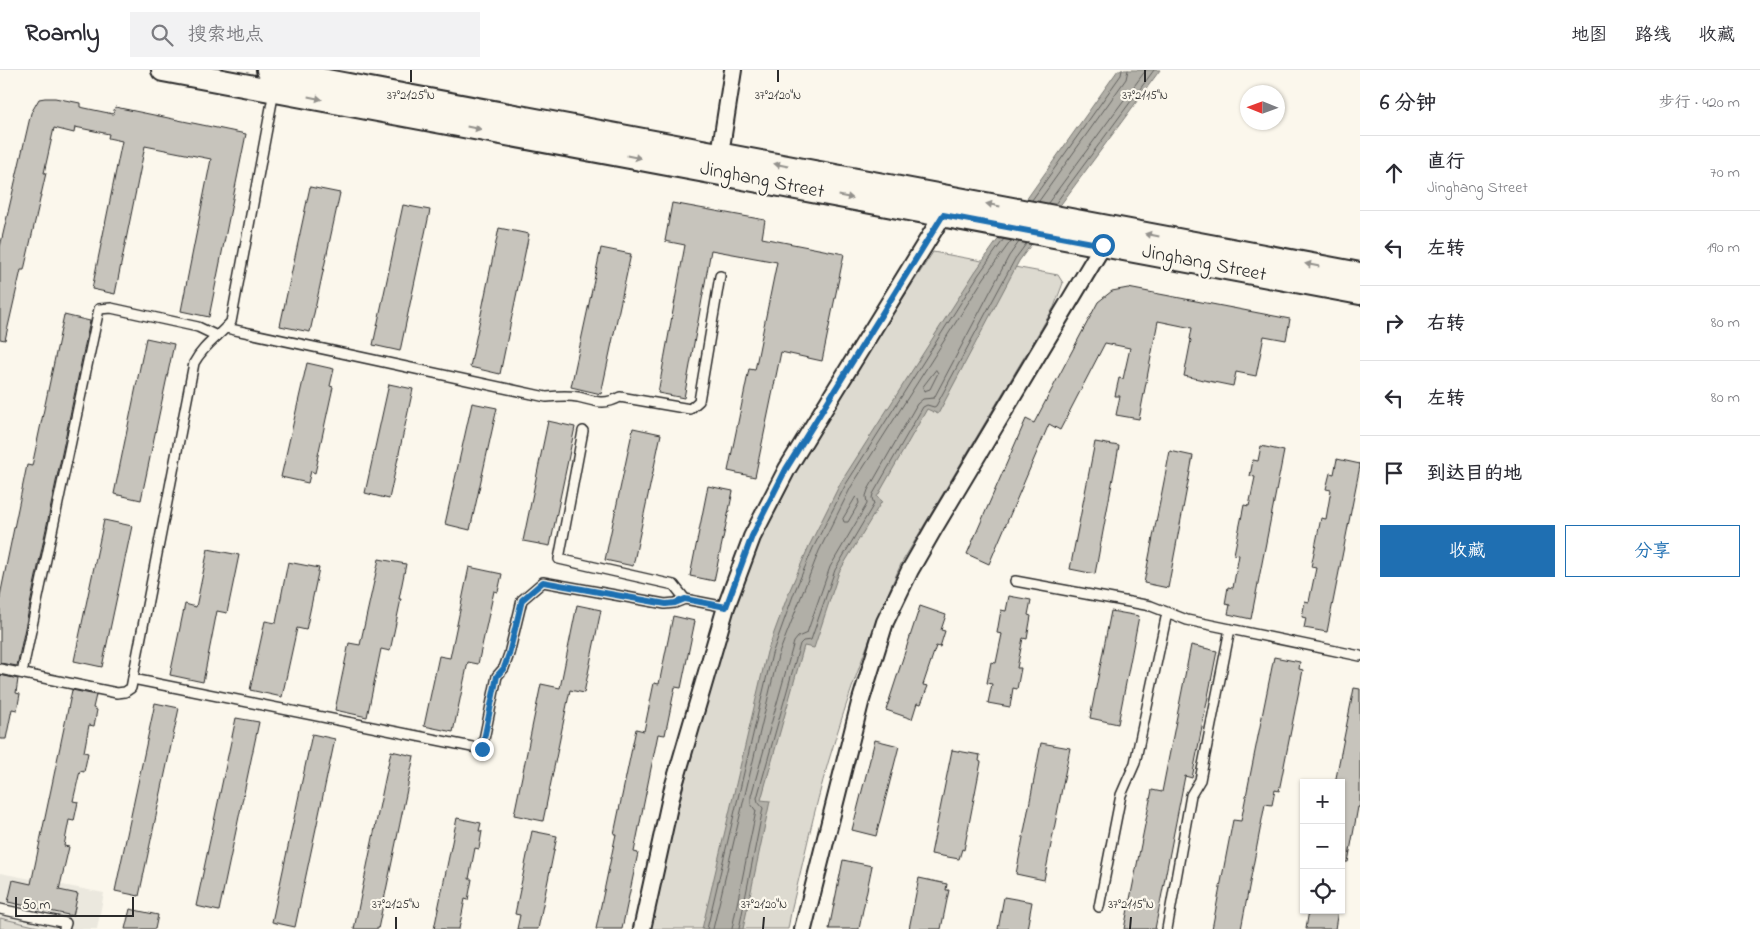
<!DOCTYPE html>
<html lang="zh">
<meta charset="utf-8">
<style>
body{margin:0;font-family:"Indie Flower","LXGW WenKai TC",sans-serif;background:#f2f2f3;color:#2b2b33}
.controls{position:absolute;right:15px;bottom:15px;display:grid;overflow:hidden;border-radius:0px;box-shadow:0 1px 4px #0004}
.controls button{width:45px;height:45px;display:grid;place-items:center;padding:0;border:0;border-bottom:1px solid #e1e1e2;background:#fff;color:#2b2b33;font:25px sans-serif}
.compass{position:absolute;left:1240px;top:15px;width:45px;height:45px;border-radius:50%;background:#fff;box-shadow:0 1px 4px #0004;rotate:271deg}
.scale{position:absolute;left:15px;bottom:12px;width:119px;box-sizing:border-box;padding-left:5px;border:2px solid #2b2b2b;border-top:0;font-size:14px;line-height:18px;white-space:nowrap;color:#2b2b2b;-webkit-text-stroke:4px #fbf7ec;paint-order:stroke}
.stop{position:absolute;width:15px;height:15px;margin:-11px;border:4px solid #1f6fb2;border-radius:50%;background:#fff}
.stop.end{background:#1f6fb2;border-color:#fff;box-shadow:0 1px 5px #0008}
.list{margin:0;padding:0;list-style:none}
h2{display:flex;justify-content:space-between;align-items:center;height:65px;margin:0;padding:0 20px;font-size:21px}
h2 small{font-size:16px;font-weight:400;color:#7c7c81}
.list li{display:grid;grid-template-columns:32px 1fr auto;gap:15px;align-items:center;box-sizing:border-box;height:75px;padding:0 20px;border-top:1px solid #e1e1e2}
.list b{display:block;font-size:19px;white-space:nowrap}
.list p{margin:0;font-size:16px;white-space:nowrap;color:#7c7c81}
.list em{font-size:16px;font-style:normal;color:#7c7c81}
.actions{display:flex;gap:10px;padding:15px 20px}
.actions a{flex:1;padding:11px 0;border:1px solid #1f6fb2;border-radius:0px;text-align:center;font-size:18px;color:#1f6fb2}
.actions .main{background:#1f6fb2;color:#fff}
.icon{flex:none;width:28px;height:28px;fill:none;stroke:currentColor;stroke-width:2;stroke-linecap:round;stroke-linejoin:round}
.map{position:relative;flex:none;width:1360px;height:859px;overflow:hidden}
header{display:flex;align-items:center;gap:30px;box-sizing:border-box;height:70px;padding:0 25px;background:#fff;border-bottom:1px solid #e1e1e2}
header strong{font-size:24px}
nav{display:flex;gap:28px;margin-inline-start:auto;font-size:18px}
.search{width:350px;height:45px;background:#f2f2f3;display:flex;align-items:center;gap:12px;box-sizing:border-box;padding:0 18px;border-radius:0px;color:#7c7c81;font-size:19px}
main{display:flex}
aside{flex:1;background:#fff}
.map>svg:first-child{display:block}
</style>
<header>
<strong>Roamly</strong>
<div class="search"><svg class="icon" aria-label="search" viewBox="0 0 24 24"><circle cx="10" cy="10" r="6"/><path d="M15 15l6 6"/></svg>搜索地点</div>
<nav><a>地图</a><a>路线</a><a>收藏</a></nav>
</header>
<main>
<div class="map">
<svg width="1360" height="859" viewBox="0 0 1360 859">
<rect width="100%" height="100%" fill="#fbf7ec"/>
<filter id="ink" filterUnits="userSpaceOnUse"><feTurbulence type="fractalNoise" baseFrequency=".02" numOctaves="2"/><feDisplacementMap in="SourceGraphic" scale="10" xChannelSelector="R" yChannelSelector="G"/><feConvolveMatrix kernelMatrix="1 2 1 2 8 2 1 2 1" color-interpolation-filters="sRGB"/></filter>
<g filter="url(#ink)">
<polygon fill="#ebe8de" points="0,803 104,823 97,859 0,859"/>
<g fill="#dddad0" stroke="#84827e">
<path d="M933,182l125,23 5,8 -9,24 -153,257c-29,64 -53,131 -73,199 -14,47 -24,96 -36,144l-4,22h-137l23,-104 20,-81 41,-140 20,-53 60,-116z"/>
<polygon points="0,848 47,859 0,859"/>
</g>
<polygon fill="#b1afa7" stroke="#7b7a75" points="1118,0 1160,0 1019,191 938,344 927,339 877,427 882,431 839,502 814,578 804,576 761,730 770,731 743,859 702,859 767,582 789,522 809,476 841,412 975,202"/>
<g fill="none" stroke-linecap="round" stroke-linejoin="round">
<g stroke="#61605d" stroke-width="1">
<polyline points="1032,130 1121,5 1122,0"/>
<polyline points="1039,131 1126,9 1128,0"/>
<polyline points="1048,133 1146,0"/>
<polyline points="1055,134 1154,0"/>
<polygon points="936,300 938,303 930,319 924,321 923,317"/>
<polygon points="856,427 858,429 859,433 848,452 844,452 843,449"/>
<polyline points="707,859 772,584 794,523 813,478 846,414 979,204 1004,169"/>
<polyline points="713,859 778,586 819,481 851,417 984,208 1011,171"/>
<polyline points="732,859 756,741 751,734 751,726 794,572 798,567 807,563 830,497 867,434 866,426 868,420 917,334 923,329 934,328 1009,186 1019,172"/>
<polyline points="739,859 763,738 758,732 757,728 800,574 803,571 811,570 835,500 874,434 872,428 873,424 923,337 927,335 934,337 936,336 1015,189 1026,174"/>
</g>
</g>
<g fill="#c7c4bc" stroke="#2b2b2b">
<polygon points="45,28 55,28 80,33 80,37 113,44 115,37 246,64 209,247 181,241 211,89 145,76 115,224 92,219 122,71 108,68 109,64 75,57 74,63 54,58 44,103 46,103 24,200 21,200 5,270 0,269 0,177 31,43 39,29"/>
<polygon points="310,117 340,123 310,262 280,256"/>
<polygon points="672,133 765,150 762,168 844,184 822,291 781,282 755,407 728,401 749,299 755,300 777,192 711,180 684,328 658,323 685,175 665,171"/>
<polygon points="403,135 430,140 400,281 373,275"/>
<polygon points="499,158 529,164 500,304 470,297"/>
<polygon points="601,178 631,184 601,324 571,317"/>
<polygon points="1128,218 1290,249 1286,270 1264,266 1256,306 1236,302 1233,316 1184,306 1191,270 1190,269 1192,258 1158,251 1139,349 1116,345 1120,326 1115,326 1119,308 1123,309 1130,278 1105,273 1060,360 1049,354 989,494 967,484 1026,349 1034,353 1098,232 1112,221"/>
<polygon points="64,245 90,251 17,596 0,593 0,526 27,395 32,396"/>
<polygon points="146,268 174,274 141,430 114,424"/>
<polygon points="307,293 334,299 330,316 333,317 317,390 318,390 315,403 311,401 308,413 281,407"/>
<polygon points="389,314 413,319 389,429 365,423"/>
<polygon points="472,333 497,338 470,460 445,454"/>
<polygon points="548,351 575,357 550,476 523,471"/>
<polygon points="633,358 661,364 633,496 605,490"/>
<polygon points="1095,372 1119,376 1095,504 1070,499"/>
<polygon points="1261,376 1284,381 1251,549 1228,544 1230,535 1225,534 1228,517 1233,518 1239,485 1234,484 1244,435 1249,436 1255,407 1250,406 1253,390 1258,391"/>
<polygon points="1170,381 1193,386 1168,518 1144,513"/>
<polygon points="1337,389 1360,394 1360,396 1327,562 1304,558 1306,548 1302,547 1305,531 1309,532 1316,498 1311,497 1321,448 1326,449 1331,420 1326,419 1330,403 1334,404"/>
<polygon points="708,416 733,421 714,511 690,506"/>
<polygon points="104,450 132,456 102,597 74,591"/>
<polygon points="208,479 239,485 227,543 217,541 203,612 170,605 185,534 196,537"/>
<polygon points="379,489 406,494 399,529 401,529 390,581 381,579 367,647 335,640 349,573 360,575"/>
<polygon points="288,492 319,498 306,560 297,558 282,627 250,620 265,551 276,553"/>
<polygon points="469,497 502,504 498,522 494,521 478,594 468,592 453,662 424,656 439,586 450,588"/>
<polygon points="1009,526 1031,530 1028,545 1031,546 1027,569 1023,568 1017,598 1021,598 1017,619 1013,618 1010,637 988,633 992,614 987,613 991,592 996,593 1002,564 997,563 1001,540 1006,541"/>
<polygon points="577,535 601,540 584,623 570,620 543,751 514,745 541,614 560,618"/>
<polygon points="920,536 946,545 941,560 945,561 940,577 936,576 923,615 928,616 921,634 917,633 912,649 886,640"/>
<polygon points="1111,541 1139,546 1118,654 1090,648"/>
<polygon points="673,546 695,551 681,618 675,617 665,665 658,664 634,782 638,783 622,859 596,859 616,764 614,764 636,659 644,661 654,613 659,614"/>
<polygon points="1191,575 1217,581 1192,708 1185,706 1155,859 1124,859 1152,720 1162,722"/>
<polygon points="1274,587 1300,592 1299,599 1303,600 1279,721 1275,720 1272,735 1265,734 1241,859 1212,859 1233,750 1241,751"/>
<polygon points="0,605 18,609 16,623 20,624 17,640 12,639 6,669 0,669"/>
<polygon points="1354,618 1360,619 1360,737 1358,737 1348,792 1341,792 1341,713 1335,713"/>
<polygon points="72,620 96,625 93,638 97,640 94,656 89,655 84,682 88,683 84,702 80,701 73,731 78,732 74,751 69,750 64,776 69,777 59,820 78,824 73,846 8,832 13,810 31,814"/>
<polygon points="155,633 179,638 139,826 115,821"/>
<polygon points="236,648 259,652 219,841 196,836"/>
<polygon points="312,664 335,669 295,857 272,852"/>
<polygon points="875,670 899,676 876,766 852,760"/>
<polygon points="1041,673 1070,678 1044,810 1016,804"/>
<polygon points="952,680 980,685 979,691 981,692 964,780 962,779 959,789 931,784"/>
<polygon points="391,681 414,686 378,859 354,859"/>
<polygon points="457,748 481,753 479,761 482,761 479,779 475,778 469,809 472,809 468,830 465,829 459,859 434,859"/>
<polygon points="532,761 557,766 538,859 517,859 520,845 515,844"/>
<polygon points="843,790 872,796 859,859 829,859"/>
<polygon points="919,808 947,814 946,820 949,820 941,859 909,859"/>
<polygon points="1004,827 1032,832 1027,859 998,859"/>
<polygon points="130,839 158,845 155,859 125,859"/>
<polygon points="1309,840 1338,840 1335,859 1306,859"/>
</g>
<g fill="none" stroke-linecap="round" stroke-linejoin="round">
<defs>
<g id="service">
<path d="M226,258l320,69c11,-1 21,-2 32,0 18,4 25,9 42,0l70,12 9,-8 21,-125"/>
<polyline points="583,361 559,489 674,515 685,529"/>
<polyline points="1015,511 1151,536 1187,550 1360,586"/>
<path d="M0,599l117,24 8,-1 6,-4 63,-325c9,-17 25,-27 37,-41l43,-231"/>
<polyline points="22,603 99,239 111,238 198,257 217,266"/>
<polyline points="133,609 482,679 497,606 504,598 509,584 522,530 543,512 665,534 675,533 685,529 726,537"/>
<polyline points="1099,837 1121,725 1135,693 1167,543"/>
<polyline points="0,839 66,853 64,859"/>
<polyline points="1167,859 1191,725 1200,710 1230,559"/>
</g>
<g id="minor">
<polyline points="720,84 733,0"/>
<polyline points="642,859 673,718 726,537 752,467 787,399 943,145"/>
<polyline points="803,859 860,633 885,552 910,500 934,458 1103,175"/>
</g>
<g id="secondary">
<polyline points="163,0 1360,223"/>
<polyline points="268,0 1360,204"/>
</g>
</defs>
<use href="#service" stroke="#2b2b2b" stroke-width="12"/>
<use href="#minor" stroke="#2b2b2b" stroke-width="20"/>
<use href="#secondary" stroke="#2b2b2b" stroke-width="26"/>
<use href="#service" stroke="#fbf7ec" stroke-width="9"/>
<use href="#minor" stroke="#fbf7ec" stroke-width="16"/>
<use href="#secondary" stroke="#fbf7ec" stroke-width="22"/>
</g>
<defs><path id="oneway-solid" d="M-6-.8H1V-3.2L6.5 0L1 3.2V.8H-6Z" transform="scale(1.25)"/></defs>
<g fill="#93918c">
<use href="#oneway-solid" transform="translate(315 28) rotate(11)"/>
<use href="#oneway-solid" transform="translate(474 58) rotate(11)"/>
<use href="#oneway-solid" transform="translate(634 87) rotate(11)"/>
<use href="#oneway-solid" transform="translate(781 95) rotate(-169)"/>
<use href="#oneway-solid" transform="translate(846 127) rotate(11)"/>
<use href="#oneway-solid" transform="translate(993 135) rotate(-169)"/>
<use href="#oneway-solid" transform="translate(1152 165) rotate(-169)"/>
<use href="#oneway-solid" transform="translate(1312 195) rotate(-169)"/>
</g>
</g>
<g fill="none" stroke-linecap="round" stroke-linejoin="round" filter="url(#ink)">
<polyline stroke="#1f6fb2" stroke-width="6" points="482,679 497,606 504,598 509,584 522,530 543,512 666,534 675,533 685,529 726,537 752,466 786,399 943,145 1103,175"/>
</g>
<path fill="none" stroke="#2b2b2b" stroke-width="2" d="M411,12v-12M778,12v-12M1145,12v-12M396,859v-12M763,859l1,-12M1130,859l1,-12"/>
<g text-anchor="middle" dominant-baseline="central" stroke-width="4.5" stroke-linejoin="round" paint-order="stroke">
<g font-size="20" fill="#2b2b2b" stroke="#fbf7ec">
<text transform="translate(762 111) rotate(11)">Jinghang Street</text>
<text transform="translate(1204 194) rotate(11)">Jinghang Street</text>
</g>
</g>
<g font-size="12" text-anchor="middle" fill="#2b2b2b" stroke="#fbf7ec" stroke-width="4.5" stroke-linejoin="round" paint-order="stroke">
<text x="411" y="29">37°21'25"N</text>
<text x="778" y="29">37°21'20"N</text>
<text x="1145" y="29">37°21'15"N</text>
<text x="396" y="838">37°21'25"N</text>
<text x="764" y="838">37°21'20"N</text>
<text x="1131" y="838">37°21'15"N</text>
</g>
</svg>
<div class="controls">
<button>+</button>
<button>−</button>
<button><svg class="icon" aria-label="locate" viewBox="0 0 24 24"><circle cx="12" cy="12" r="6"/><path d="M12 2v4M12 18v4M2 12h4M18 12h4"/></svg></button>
</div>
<svg class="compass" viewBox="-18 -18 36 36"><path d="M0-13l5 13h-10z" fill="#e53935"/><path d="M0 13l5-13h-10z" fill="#7c7c81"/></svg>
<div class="scale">50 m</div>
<div class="stop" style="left:1103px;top:175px"></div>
<div class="stop end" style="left:482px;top:679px"></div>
</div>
<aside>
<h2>6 分钟<small>步行 · 420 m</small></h2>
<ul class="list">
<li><svg class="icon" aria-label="ahead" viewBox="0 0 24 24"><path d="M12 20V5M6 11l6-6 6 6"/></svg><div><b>直行</b><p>Jinghang Street</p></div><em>70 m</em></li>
<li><svg class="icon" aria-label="left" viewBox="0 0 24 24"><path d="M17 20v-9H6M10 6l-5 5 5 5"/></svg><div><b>左转</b></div><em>190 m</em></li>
<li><svg class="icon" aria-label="right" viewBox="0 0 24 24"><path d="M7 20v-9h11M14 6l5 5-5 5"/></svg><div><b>右转</b></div><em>80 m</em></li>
<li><svg class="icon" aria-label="left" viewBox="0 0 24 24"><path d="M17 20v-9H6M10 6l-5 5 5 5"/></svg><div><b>左转</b></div><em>80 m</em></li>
<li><svg class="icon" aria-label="arrive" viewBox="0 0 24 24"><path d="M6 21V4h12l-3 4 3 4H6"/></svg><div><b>到达目的地</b></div></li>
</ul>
<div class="actions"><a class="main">收藏</a><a>分享</a></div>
</aside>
</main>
